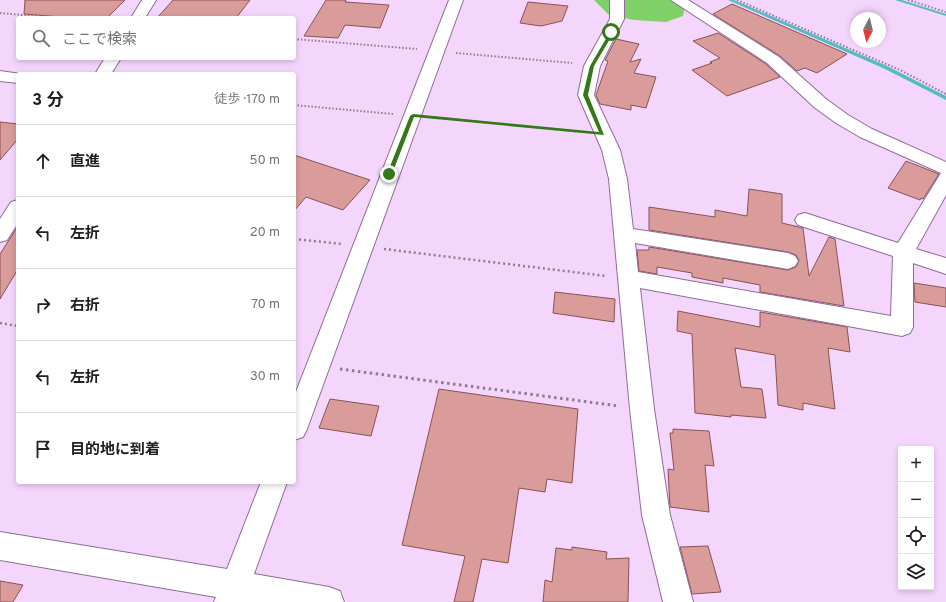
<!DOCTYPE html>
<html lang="ja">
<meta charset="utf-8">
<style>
body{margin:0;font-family:Overpass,"Noto Sans JP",sans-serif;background:#f2f2f2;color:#202124}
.controls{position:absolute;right:12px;bottom:12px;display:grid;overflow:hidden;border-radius:4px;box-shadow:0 2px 6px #0003}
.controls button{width:36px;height:36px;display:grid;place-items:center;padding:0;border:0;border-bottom:1px solid #e0e0e0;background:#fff;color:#202124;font:20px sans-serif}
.compass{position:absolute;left:850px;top:12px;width:36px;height:36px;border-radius:50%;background:#fff;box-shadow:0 2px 6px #0003;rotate:187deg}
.stop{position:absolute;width:12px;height:12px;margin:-9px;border:3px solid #34781a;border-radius:50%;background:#fff}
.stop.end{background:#34781a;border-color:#fff;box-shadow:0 1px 4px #0008}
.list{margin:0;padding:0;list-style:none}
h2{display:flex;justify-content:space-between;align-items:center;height:52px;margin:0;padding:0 16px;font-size:17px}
h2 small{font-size:13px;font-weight:400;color:#757577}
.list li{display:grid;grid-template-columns:26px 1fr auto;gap:12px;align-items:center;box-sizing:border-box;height:72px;padding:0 16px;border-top:1px solid #e0e0e0}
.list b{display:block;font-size:15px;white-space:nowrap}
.list em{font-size:13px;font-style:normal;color:#757577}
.icon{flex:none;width:22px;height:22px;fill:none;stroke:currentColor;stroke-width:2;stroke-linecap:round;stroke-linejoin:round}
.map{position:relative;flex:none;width:946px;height:602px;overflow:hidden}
.search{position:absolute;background:#fff;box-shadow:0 2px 6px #0003;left:16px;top:16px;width:280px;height:44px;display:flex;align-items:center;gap:10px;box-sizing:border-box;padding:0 14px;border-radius:4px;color:#757577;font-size:15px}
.panel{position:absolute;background:#fff;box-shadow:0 2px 6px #0003;left:16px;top:72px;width:280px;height:412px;border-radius:4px}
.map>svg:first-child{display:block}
</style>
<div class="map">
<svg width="946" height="602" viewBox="0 0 946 602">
<rect width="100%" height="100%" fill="#f4d6fd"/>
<polygon fill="#80d068" points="594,0 686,0 683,16 666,22 634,20 609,15"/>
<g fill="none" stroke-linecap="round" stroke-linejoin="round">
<g fill="#52bcc0" fill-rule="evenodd">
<polygon points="728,0 734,0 887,66 946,96 946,100 883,68"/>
<polygon points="895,0 902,0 946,14 946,16"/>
</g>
</g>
<g fill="#da9b9b" stroke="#8a5253">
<polygon points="25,0 125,0 107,18 73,18 24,14"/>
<polygon points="173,0 250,0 236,18 157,18"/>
<polygon points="326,0 346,0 345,2 389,5 380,28 345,25 338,38 304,36"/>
<polygon points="528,2 568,6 562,21 541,26 520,23"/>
<polygon points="732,4 847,54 817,73 805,68 797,71 780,56 713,14"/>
<polygon points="718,33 766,64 780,77 727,96 692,70 712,63 710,62 720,58 693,41"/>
<polygon points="616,39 639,44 630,62 641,59 634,73 656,77 646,108 631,105 631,110 600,104 596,95 608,61 605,60"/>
<polygon points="0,122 18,124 18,139 0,160"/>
<polygon points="294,155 370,180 343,210 306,197 294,211"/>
<polygon points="906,161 939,174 923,199 921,198 920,200 888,188"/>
<polygon points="749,189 782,194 782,223 803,228 809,276 829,237 835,239 844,306 760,292 760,285 723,278 723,283 692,277 692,273 657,267 657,274 639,271 637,250 649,250 649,247 788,270 796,267 799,260 796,255 788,252 649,230 649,207 715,217 715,210 747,216"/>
<polygon points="18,226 18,269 0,299 0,254"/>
<polygon points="914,283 946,288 946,307 915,302"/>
<polygon points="555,292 615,299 614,322 553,313"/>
<polygon points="678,311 760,327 760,312 847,327 850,352 828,348 835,409 803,403 803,410 778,405 775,355 735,348 741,387 762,389 766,418 731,415 731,417 695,413 692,334 677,331"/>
<polygon points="439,389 578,409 572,483 547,479 545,492 519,488 508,563 482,559 473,602 454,602 465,556 402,545"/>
<polygon points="330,399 379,406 371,436 319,428"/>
<polygon points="673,429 709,431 714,466 705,465 709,512 670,507 668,469 674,470 670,433 673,433"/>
<polygon points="708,546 721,592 692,594 680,547"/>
<polygon points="572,547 607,552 606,559 629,558 628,602 543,602 545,580 552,582 556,548 572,550"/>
<polygon points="0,581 23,585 13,602 0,602"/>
</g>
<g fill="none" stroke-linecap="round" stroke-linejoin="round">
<defs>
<g id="minor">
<polygon points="142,0 156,0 145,18 131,18"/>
<polygon points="449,0 463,0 307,429 303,437 294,440 294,397"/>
<polygon points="610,0 624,0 624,19 600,66 594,95 620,150 627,179 633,229 788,253 795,256 798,261 795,266 788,269 635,243 638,272 891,316 893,256 798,225 795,220 798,215 805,213 898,243 941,173 860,137 836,123 814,107 767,63 671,0 688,0 779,57 826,99 848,115 872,129 946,162 946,195 916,249 946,258 946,274 913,263 913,327 910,333 902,336 640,288 654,409 670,515 693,602 663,602 642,515 630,409 609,179 602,150 578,95 584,66 610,19"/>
<polygon points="105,58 121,58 111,74 95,74"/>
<polygon points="0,71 21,74 18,74 18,83 0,81"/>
<polygon points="18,200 18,223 7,240 0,242 0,219 11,202"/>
<polygon points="261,482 287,482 254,574 329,587 340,591 344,602 214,602 216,597 0,560 0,532 227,569"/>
</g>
</defs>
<use href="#minor" stroke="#8e6c98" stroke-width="2"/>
<g stroke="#907a97" stroke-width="2" stroke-dasharray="1.5 2" stroke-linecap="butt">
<polyline points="737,0 900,70 946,94"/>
<polyline points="908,0 946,12"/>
<polyline points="0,13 55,18"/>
<polyline points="294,39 417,49"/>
<polyline points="456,53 572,63"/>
<polyline points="294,105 393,114"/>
<polyline points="432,117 580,132"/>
</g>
<g stroke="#907a97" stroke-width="2.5" stroke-dasharray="2 3" stroke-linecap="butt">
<polyline points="294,239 342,244"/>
<polyline points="384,249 606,276"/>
<polyline points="0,323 18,326"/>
</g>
<polyline stroke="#907a97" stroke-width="3" stroke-dasharray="2.5 3.5" stroke-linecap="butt" points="340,369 619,406"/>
<use href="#minor" fill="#fff" fill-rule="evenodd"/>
</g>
<polygon fill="#34781a" points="611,30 614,32 594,66 588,95 604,135 414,117 392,174 389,176 387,174 410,116 413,114 599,132 583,95 590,66"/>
</svg>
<div class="controls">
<button>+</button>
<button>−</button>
<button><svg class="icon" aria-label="locate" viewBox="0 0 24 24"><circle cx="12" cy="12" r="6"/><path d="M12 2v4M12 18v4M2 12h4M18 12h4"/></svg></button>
<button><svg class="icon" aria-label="layers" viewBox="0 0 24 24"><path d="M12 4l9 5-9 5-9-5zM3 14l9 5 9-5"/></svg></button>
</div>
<svg class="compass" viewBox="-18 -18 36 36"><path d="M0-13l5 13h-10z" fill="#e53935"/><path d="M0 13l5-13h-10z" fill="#757577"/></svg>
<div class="stop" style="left:611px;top:32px"></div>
<div class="stop end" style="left:389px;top:174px"></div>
<div class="search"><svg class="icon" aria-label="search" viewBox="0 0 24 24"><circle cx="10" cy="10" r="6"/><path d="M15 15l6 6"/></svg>ここで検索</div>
<section class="panel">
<h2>3 分<small>徒歩 · 170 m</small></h2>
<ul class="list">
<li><svg class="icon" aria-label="ahead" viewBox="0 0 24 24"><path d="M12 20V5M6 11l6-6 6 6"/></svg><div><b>直進</b></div><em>50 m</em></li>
<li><svg class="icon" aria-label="left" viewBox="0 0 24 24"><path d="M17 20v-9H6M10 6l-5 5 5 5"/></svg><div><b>左折</b></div><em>20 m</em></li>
<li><svg class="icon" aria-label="right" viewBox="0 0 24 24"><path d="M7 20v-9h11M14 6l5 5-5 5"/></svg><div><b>右折</b></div><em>70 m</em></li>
<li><svg class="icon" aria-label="left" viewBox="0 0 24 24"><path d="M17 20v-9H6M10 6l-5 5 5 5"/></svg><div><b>左折</b></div><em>30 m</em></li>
<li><svg class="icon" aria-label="arrive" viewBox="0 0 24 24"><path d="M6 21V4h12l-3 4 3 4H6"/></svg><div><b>目的地に到着</b></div></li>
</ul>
</section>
</div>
